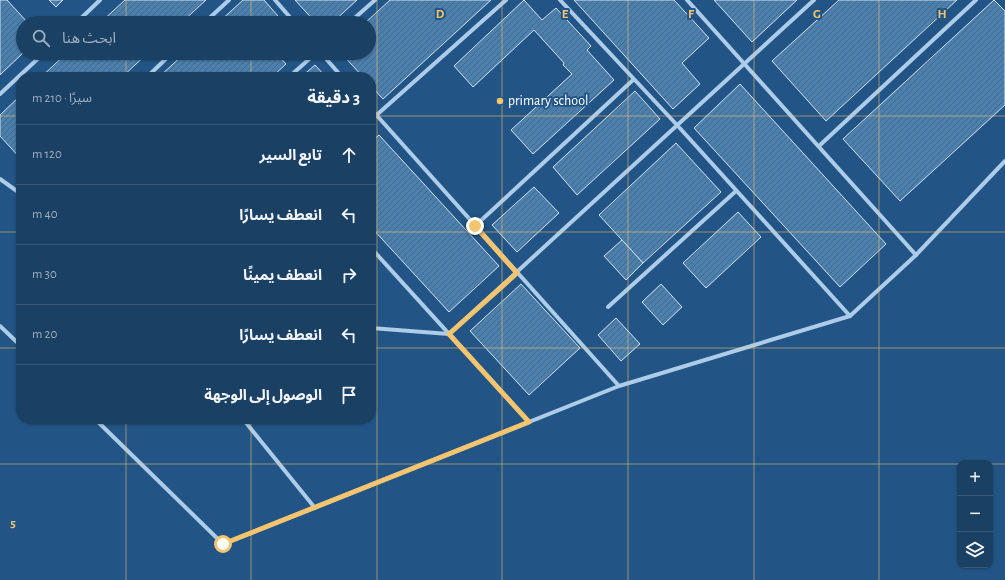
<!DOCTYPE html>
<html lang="ar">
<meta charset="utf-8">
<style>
body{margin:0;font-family:"Alegreya Sans","Noto Sans Arabic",sans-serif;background:#274b6d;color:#f1f3f6;direction:rtl}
.controls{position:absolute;right:12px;bottom:12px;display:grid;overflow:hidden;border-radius:8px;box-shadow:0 1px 3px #0004}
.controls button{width:36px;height:36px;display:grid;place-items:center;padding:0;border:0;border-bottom:1px solid #385978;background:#1a4064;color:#f1f3f6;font:20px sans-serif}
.stop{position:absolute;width:12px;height:12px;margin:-9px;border:3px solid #f5c46e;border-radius:50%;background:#fff}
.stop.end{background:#f5c46e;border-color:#fff;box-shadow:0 1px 4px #0008}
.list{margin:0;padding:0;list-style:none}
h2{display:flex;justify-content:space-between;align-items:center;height:52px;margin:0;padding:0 16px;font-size:17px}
h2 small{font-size:13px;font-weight:400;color:#9fafbf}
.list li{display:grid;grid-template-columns:26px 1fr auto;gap:12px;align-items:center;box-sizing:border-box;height:60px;padding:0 16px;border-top:1px solid #385978}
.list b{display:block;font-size:15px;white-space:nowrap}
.list em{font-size:13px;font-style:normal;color:#9fafbf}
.icon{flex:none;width:22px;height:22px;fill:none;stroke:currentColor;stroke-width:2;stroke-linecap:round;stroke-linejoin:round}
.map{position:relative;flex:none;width:1005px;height:580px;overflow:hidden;direction:ltr}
.search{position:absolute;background:#1a4064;box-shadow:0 1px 3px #0004;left:16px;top:16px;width:360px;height:44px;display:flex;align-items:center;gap:10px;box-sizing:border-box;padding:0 14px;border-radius:22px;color:#9fafbf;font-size:15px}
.panel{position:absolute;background:#1a4064;box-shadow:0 1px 3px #0004;left:16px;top:72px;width:360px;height:352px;border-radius:16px;direction:rtl}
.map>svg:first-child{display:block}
</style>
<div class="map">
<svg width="1005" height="580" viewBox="0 0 1005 580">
<defs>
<pattern id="building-hatch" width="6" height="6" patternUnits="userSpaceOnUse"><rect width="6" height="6" fill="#4b7fae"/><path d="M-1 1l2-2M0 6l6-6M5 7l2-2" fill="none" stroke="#4b6882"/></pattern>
</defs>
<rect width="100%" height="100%" fill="#225585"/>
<g fill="url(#building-hatch)" stroke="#d0e4f7">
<polygon points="0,0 7,0 28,23 23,23 23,53 0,75"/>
<polygon points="49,0 63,0 56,7"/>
<polygon points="125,0 206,0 181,23 100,23"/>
<polygon points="243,0 264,0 278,16 270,23 218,23"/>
<polygon points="295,0 357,0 332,23 316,23"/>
<polygon points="390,0 491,0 383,99 371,86 371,77 363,77 341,53 369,53 369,23 365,23"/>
<polygon points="524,0 542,20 556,8 591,46 587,50 614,80 533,154 511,130 572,74 563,65 564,63 534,30 473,87 454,66"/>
<polygon points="574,0 674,0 709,38 682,63 700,84 673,109"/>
<polygon points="714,0 797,0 752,42"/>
<polygon points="839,0 957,0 826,121 772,61"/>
<polygon points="994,0 1005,11 1005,105 900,201 843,139"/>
<polygon points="67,53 148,53 122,77 41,77"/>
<polygon points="185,53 276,53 286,64 272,77 159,77"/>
<polygon points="315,65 326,77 301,77"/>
<polygon points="740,84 886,244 840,287 694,128"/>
<polygon points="635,91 660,119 577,195 553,167"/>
<polygon points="21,95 21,159 0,136 0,115"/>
<polygon points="379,135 499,266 449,312 371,227 371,142"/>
<polygon points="676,143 721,192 643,263 599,215"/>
<polygon points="534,187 559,213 517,252 492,225"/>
<polygon points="738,212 761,237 706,288 683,263"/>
<polygon points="622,240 643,263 626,280 604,256"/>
<polygon points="521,284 580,348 529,395 470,331"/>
<polygon points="661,284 682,307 663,325 642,302"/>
<polygon points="616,318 640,344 621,361 598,335"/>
</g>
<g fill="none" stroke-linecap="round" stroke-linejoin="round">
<g stroke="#accce9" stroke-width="4">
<polyline points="275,0 295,23"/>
<polyline points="560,0 677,125 850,316"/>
<polyline points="687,0 916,255"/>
<polyline points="76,23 100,0"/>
<polyline points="204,23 229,0"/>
<polyline points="349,23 375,0"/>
<polyline points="321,53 342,77"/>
<polyline points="147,77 172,53"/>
<polyline points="289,77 316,53"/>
<polyline points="0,94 44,53"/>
<polyline points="371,109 619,386"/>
<polyline points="371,120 506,0"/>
<polyline points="819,146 976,0"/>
<polyline points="0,179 21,194"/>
<polyline points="475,226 633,80"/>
<polyline points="371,248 529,422"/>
<polyline points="608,307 736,191"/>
<polyline points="0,326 21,346"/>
<polyline points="371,328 449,334 814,0"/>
<polyline points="95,419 223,544 619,386 850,316 916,255 1005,161"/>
<polyline points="243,419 315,508"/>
</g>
</g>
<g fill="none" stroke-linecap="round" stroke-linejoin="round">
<polyline stroke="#f5c46e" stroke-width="5" points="223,544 529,422 449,334 517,273 475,226"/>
</g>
<path fill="none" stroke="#f5c46e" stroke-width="1" stroke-opacity="0.55" d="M126,0v23M251,0v23M377,0v580M502,0v580M628,0v580M754,0v580M879,0v580M126,53v24M251,53v24M0,116h21M371,116h634M0,232h21M371,232h634M0,348h21M371,348h634M126,419v161M251,419v161M0,464h960M990,464h15"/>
<circle fill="#f5c46e" stroke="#225585" stroke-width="1.5" cx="500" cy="101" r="4"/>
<g text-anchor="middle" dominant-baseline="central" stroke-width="4" stroke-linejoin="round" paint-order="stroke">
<g font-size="14" fill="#fff" stroke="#225585" text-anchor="start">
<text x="508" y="101">primary school</text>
</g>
</g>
<g font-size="13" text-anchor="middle" font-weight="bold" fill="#f5c46e" stroke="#225585" stroke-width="4" stroke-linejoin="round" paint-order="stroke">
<text x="440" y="18">D</text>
<text x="565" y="18">E</text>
<text x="691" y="18">F</text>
<text x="817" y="18">G</text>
<text x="942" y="18">H</text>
<text x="13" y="527">5</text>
</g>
</svg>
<div class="controls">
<button>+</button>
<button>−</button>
<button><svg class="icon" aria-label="layers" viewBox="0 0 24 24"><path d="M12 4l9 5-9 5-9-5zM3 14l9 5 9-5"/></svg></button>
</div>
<div class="stop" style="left:223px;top:544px"></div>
<div class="stop end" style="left:475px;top:226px"></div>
<div class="search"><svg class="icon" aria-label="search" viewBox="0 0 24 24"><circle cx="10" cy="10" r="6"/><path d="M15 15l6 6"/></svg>ابحث هنا</div>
<section class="panel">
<h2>3 دقيقة<small>سيرًا · 210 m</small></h2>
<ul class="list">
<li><svg class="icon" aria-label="ahead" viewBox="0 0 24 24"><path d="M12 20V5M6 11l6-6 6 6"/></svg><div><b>تابع السير</b></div><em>120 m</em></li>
<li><svg class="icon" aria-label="left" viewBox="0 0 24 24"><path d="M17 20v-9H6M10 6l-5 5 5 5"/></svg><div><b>انعطف يسارًا</b></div><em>40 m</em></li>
<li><svg class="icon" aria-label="right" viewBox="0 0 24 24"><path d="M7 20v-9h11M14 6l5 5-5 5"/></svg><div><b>انعطف يمينًا</b></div><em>30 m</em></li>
<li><svg class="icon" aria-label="left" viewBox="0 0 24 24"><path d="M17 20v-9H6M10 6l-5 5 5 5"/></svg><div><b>انعطف يسارًا</b></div><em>20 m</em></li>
<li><svg class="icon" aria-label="arrive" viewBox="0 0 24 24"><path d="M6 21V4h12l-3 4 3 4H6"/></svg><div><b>الوصول إلى الوجهة</b></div></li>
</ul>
</section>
</div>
